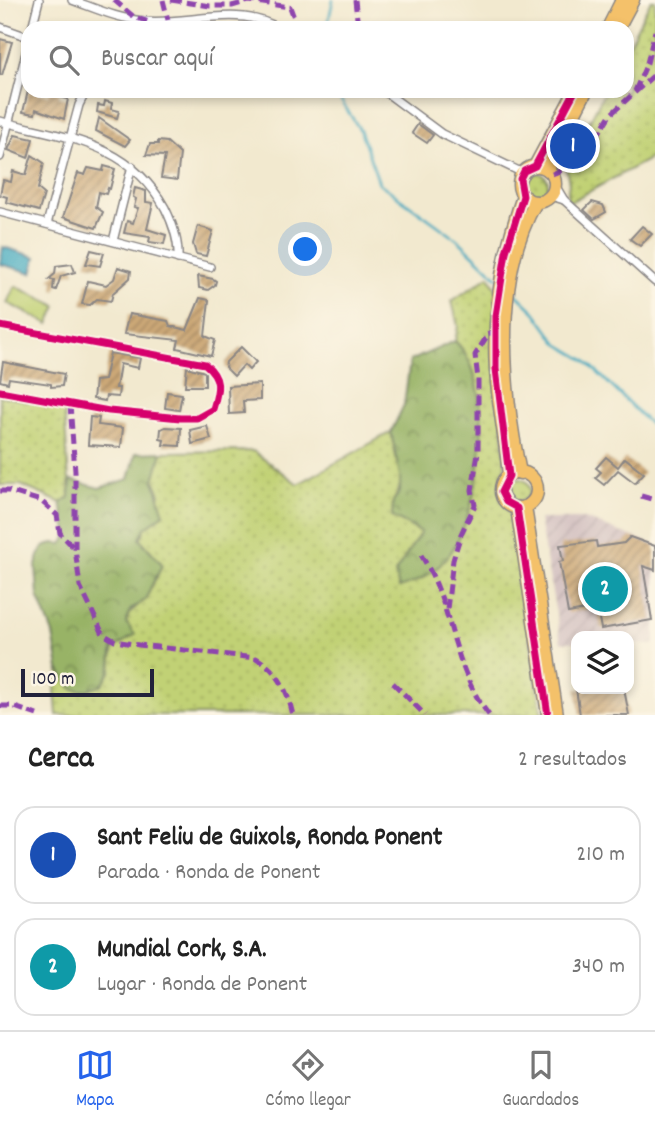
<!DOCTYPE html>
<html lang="es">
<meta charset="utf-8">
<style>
body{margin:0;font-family:Dekko,sans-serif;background:#f2f2f2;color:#222}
.controls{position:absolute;right:21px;bottom:21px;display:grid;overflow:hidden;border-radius:14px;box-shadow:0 4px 10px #0003}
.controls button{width:63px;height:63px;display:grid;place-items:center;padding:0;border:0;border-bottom:2px solid #e0e0e0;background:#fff;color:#222;font:35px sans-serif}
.scale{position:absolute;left:21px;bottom:18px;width:133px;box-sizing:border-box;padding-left:7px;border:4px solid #22223b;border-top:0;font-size:19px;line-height:24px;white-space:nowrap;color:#22223b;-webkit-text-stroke:5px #fcf5e5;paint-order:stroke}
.you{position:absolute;left:306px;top:250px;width:24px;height:24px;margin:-18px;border:5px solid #fff;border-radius:50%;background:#1a73e8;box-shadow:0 0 0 10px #1a73e833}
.badge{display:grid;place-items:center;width:46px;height:46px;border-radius:50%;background:#2563eb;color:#fff;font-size:23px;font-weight:700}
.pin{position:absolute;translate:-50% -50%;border:4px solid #fff;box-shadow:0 2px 7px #0006}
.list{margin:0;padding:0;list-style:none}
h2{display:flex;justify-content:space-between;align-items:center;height:91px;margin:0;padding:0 28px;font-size:30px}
h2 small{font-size:23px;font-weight:400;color:#767676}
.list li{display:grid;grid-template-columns:46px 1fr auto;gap:21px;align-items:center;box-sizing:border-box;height:98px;margin:0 14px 14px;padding:0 14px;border:2px solid #e0e0e0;border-radius:21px}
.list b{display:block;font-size:26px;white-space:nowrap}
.list p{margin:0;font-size:23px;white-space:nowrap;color:#767676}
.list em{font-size:23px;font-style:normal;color:#767676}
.icon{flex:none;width:38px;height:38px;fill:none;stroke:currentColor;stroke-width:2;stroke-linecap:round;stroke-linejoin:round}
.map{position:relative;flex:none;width:655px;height:715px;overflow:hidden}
.search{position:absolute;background:#fff;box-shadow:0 4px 10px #0003;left:21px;right:21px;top:21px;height:77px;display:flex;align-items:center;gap:18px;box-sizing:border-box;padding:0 24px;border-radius:21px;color:#767676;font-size:26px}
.sheet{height:315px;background:#fff}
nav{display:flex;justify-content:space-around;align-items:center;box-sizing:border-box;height:98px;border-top:2px solid #e0e0e0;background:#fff;font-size:19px;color:#767676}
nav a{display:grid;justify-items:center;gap:4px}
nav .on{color:#2563eb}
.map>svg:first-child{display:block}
</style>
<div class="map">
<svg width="655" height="715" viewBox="0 0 655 715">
<defs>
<pattern id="industrial-furrows" width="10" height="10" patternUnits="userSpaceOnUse" patternTransform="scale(1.75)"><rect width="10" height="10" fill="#d2bfc0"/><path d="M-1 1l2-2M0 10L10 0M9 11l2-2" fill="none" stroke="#b4a4a6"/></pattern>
<pattern id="grass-dots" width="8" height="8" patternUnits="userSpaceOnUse" patternTransform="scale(1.75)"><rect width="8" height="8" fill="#c1d174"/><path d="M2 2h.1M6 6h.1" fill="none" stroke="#a6b365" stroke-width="1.8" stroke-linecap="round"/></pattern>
<pattern id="forest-crowns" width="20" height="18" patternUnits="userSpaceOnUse" patternTransform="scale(1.75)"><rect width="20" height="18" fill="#98b366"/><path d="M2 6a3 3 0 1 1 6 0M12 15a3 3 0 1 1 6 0" fill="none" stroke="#7c9155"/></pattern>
<pattern id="building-hatch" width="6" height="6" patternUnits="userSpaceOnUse" patternTransform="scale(1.75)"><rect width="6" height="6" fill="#cca877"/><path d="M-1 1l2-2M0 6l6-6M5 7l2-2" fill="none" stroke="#a58863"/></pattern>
</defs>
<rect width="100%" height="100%" fill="#fcf5e5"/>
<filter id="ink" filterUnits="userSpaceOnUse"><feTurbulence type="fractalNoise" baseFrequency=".0143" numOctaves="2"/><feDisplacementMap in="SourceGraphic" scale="14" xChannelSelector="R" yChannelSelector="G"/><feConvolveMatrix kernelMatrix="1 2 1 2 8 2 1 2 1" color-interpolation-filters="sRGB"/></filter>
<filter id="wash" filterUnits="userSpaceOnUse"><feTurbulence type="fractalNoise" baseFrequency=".00686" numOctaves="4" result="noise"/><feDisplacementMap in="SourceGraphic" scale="28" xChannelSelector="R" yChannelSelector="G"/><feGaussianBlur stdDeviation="1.57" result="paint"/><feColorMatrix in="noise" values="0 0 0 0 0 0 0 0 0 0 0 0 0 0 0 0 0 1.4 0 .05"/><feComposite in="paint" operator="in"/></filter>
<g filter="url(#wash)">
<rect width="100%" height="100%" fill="#f2e9cf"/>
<polygon fill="url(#industrial-furrows)" points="539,519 585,519 655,545 655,645 629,645 629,636 576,636 576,642 561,642"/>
<g fill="url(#grass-dots)" stroke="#727a58" stroke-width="2">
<polygon points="651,0 655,0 655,156 570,202 567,198 569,183 566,167 605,91 627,91 627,47"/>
<circle cx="537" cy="184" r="11"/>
<path d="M489,276l7,12 9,179c-10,28 -7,27 7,50l30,198h-485l-2,-27 4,-19 12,19 40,-17c1,-28 11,-58 36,-72 2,-13 11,-21 15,-35l-22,-25 20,-45 -6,-14 8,-28 91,-1 45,33 93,-52c6,22 17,50 2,69l17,24 11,7 -9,15 39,5c26,-59 36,-103 22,-167 -4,-18 -5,-32 -18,-44l3,-15 -6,-25z"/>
<polygon points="0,396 64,408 70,497 61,503 21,485 0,485"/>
<circle cx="519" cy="490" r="11"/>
</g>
<g fill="url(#forest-crowns)" stroke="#5d6a50" stroke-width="2">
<path d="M455,341c44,42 27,164 -4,211 -13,19 -30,29 -52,36l-4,-15 26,-41 -29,-15 1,-16 7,-9v-16l-9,-44 13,-27 6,-44z"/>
<path d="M162,452l-8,28 10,34 -19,14 -5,11 22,25c-4,14 -13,21 -15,35l-16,10 -5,13 9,13 -23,14 -1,22 -10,15 -19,5 -11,-3 -12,-19 -6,-35 -15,-38 -2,-31 6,-17 11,-5 9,1 6,-8 -7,-33 9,-6 1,-17 28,8 30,-9 7,-26z"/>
</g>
<polygon fill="#c1d174" stroke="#727a58" stroke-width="2" points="15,286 57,306 49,324 7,303"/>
<polygon fill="#40a9c0" stroke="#31667e" stroke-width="2" points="3,247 36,257 32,273 0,264"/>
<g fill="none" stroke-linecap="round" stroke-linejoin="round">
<g stroke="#40a9c0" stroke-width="2.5">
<polyline points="327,28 333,0"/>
<polyline points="335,91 360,130 379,183 458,240 498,278"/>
<polyline points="514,292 535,312 558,344 585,360 655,429"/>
</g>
</g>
<g id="blocks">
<g fill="url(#building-hatch)">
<polygon points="0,39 12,42 2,75 0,75"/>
<polygon points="28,91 48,95 49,91 55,91 59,92 59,97 68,99 64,119 36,109 35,114 23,112"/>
<polygon points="105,101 112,103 111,109 119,111 117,118 97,112 98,105 104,106"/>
<polygon points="99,118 130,140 125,146 96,131"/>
<polygon points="418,124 433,135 427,143 412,133"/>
<polygon points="15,135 33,139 28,158 8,150"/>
<polygon points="158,141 167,142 180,154 177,180 161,178 165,156 146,155 150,144 158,144"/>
<polygon points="32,155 44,163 38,189 44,194 39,211 6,202 7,197 0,195 3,180 11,182 13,171 26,175"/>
<polygon points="104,166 115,169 110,189 108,188 106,194 99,192 96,207 103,212 96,228 63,217 78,173 85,175 88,168 103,171"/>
<polygon points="135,188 146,191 146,202 153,203 147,229 166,235 164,244 149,242 150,237 124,233 127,221 133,223 138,208 134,207 136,199 133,197"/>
<polygon points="592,202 603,205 606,212 594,219 584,210"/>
<polygon points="198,226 213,231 206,256 196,254 193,244"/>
<polygon points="642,226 652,234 640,246 630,239"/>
<polygon points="91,250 104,253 100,266 86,264"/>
<polygon points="72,264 75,272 61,276 56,290 53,289 54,280 49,279 55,274 56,266"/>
<polygon points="118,267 131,271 130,278 113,293 111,301 97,299 90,305 82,304 88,281 106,285 114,279"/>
<polygon points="198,276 213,279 216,281 215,285 208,290 199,288"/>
<polygon points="200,298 209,300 205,336 215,340 211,356 177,348 179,340 124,334 129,314 168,321 170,326 187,330"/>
<polygon points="241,347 256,362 249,370 244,365 234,376 225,367 226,362"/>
<polygon points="110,353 140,358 138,368 120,364 116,388 119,388 118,397 106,396 105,401 93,399 95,381 104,380"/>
<polygon points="3,362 64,374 62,386 51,387 51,384 9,378 8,383 0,381"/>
<polygon points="187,367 205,372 205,386 185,386"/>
<polygon points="260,384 260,400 243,401 244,413 229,414 228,386"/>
<polygon points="167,392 182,394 179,410 165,408"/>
<polygon points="90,417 99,418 98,425 123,428 121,447 88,445"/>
<polygon points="207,426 211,439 192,444 190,430"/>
<polygon points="165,427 181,428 180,446 163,445 164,440 160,439 161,429"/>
<polygon points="606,457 618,467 625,458 644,473 635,483 618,470 604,485 595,478 601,472 596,468"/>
<polygon points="630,537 655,546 655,570 643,566 652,620 601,629 597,608 568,613 559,562 563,561 560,545 596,541 597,547 624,543"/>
<polygon points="576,689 624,689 629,715 580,715"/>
</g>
</g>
</g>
<g filter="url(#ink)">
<use href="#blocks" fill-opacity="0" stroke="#8a8685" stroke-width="2"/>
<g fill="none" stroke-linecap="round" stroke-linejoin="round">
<defs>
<g id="minor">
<path d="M72,0c25,9 46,19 73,21 42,4 94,-17 133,7"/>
<polyline points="0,27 28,37"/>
<polyline points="32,28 39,0"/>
<polyline points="384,91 442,134 523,173"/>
<path d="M0,121c66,17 129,21 165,87 8,16 14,32 13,51"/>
<polyline points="0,157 28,45"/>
<polyline points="555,185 564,200 655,282"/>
<polyline points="551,196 564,200"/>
<polyline points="0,212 210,267"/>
<polyline points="47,224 79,105 86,91"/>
<polyline points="113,241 132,166"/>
<path d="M0,326l205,38c17,14 14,25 8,45l-16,9h-17l-71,-7 -109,-20"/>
</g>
<g id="primary">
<polyline points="608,28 622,0"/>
<polyline points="618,28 633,0"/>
<polyline points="535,166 575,91"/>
<circle cx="537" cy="184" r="18"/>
<polyline points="548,170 553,155 586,91"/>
<circle cx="519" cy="490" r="18"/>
<path d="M520,473c-17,-83 -28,-194 16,-271"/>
<path d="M509,476c-3,-36 -11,-71 -13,-106 -4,-59 8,-119 27,-174"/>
<polyline points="525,507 557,715"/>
<polyline points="517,508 548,715"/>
</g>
</defs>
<use href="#minor" stroke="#8a8685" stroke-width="10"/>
<use href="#primary" stroke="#8a8685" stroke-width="15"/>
<use href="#minor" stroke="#fff" stroke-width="7"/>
<use href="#primary" stroke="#f4c16a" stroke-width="12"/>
<g stroke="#8e44ad" stroke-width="5" stroke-dasharray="10 5" stroke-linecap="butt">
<polyline points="114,0 134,17 149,22"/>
<polyline points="163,0 168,20"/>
<polyline points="171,0 210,6 232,6 249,1 290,7 298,28"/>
<polyline points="355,0 358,28"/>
<polyline points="635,91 647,63 655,31"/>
<polyline points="552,174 580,163 610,115 655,74"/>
<path d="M70,404l5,67v78l5,37 23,48 12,7 24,4 117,13c23,13 31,32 37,57"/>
<polyline points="0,491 9,491 41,501 57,515 60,533 75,549"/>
<polyline points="641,496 655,500"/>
<path d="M421,555c34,53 29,110 68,160"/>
<polyline points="447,609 453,560 461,534 475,505 472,490 478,453 478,379 475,355 489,333 496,334"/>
<polyline points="393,683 425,715"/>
<polyline points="0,706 12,706 37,715"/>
</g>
<defs>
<g id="cycleway">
<path d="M0,326l205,38c17,14 14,25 8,45l-16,9h-17l-71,-7 -109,-20"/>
<polyline points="548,715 517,508 506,502 501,492 509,476 496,369 496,316 506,252 523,196 520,179 524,171 535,166 575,91"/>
</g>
</defs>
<use href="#cycleway" stroke="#fcf5e5" stroke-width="11"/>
<use href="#cycleway" stroke="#d6006c" stroke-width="7"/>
</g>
</g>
</svg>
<div class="controls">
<button><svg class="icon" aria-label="layers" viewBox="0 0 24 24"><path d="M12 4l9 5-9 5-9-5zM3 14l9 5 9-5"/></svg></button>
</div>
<div class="scale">100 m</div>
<div class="you"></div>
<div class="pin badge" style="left:573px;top:146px;background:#1a4fb4">1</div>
<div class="pin badge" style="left:605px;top:589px;background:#0f9aa8">2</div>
<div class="search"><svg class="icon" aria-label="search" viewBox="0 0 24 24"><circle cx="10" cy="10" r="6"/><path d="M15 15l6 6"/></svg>Buscar aquí</div>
</div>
<section class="sheet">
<h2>Cerca<small>2 resultados</small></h2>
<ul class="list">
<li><span class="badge" style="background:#1a4fb4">1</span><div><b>Sant Feliu de Guixols, Ronda Ponent</b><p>Parada · Ronda de Ponent</p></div><em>210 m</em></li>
<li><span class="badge" style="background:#0f9aa8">2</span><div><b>Mundial Cork, S.A.</b><p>Lugar · Ronda de Ponent</p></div><em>340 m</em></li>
</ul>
</section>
<nav>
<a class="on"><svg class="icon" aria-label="map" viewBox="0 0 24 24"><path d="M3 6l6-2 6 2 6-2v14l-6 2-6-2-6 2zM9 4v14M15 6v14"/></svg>Mapa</a>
<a><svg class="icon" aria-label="directions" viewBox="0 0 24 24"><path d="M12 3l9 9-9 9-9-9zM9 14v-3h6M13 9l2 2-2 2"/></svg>Cómo llegar</a>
<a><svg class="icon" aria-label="saved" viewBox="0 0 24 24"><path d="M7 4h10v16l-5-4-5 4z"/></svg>Guardados</a>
</nav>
